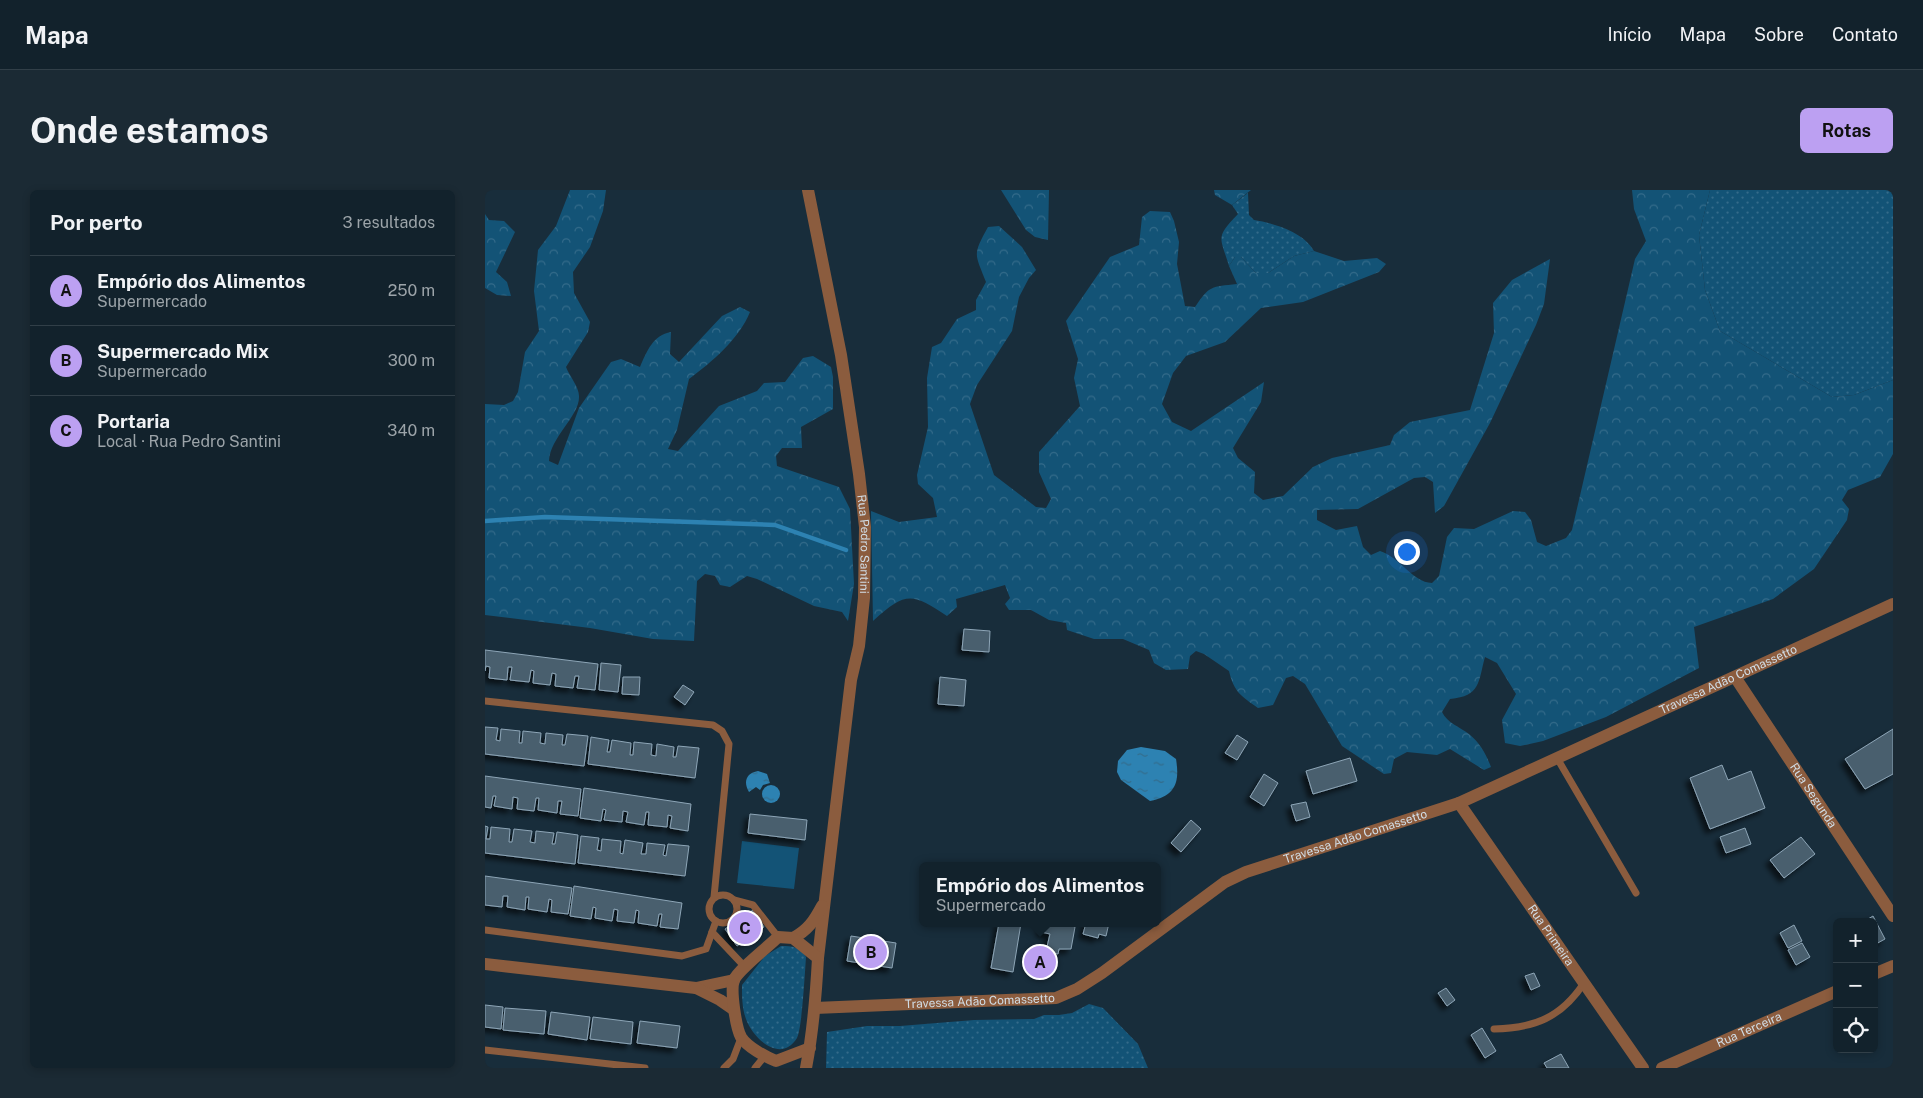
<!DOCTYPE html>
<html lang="pt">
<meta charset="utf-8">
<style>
body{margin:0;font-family:"Public Sans",sans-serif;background:#1b2a34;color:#f1f3f6}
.controls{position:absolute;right:15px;bottom:15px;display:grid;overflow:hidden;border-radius:8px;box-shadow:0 2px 8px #0003}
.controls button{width:45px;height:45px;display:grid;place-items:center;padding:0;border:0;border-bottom:1px solid #313f48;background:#12222c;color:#f1f3f6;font:25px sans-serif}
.you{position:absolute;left:921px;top:361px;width:18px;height:18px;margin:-12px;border:4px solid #fff;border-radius:50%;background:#1a73e8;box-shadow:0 0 0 8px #1a73e833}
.badge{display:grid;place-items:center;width:32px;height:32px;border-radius:50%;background:#bca0f2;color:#111;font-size:16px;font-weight:700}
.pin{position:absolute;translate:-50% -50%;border:2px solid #fff;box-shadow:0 1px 5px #0006}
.popup{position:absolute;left:434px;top:672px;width:242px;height:65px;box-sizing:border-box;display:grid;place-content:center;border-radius:8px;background:#12222c;filter:drop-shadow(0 1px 4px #0005);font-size:16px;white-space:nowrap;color:#9ca4a9}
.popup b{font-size:19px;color:#f1f3f6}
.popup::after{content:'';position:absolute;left:50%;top:100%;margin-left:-10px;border:10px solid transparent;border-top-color:#12222c}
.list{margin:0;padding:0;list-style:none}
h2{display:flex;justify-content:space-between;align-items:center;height:65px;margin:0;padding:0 20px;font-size:21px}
h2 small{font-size:16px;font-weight:400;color:#9ca4a9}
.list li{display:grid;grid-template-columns:32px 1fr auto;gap:15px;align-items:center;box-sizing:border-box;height:70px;padding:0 20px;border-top:1px solid #313f48}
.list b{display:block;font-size:19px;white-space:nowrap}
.list p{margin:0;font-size:16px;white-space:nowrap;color:#9ca4a9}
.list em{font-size:16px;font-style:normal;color:#9ca4a9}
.icon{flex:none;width:28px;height:28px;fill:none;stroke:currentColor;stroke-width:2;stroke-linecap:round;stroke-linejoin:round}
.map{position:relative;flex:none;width:1408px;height:878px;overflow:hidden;border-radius:8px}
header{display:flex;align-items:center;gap:30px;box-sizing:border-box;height:70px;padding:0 25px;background:#12222c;border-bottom:1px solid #313f48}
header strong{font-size:24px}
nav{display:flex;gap:28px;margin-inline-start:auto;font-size:18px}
.intro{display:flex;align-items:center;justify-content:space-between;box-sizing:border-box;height:120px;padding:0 30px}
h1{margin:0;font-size:35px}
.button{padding:12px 22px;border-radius:8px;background:#bca0f2;color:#111;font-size:18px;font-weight:700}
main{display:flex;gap:30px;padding:0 30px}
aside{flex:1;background:#12222c;border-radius:8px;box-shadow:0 2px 8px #0003}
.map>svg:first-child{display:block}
</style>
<header>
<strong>Mapa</strong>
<nav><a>Início</a><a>Mapa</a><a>Sobre</a><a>Contato</a></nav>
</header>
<div class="intro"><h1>Onde estamos</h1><a class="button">Rotas</a></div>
<main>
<aside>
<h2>Por perto<small>3 resultados</small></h2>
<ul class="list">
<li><span class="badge">A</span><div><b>Empório dos Alimentos</b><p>Supermercado</p></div><em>250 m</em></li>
<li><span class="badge">B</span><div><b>Supermercado Mix</b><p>Supermercado</p></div><em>300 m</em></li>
<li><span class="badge">C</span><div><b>Portaria</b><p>Local · Rua Pedro Santini</p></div><em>340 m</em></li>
</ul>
</aside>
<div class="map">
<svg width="1408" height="878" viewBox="0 0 1408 878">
<defs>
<pattern id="green-dots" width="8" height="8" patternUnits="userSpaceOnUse" patternTransform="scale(1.25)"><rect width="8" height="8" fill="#135376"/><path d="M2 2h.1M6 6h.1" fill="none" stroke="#346b8a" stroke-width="1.8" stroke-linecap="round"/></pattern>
<pattern id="forest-crowns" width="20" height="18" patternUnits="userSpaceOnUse" patternTransform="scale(1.25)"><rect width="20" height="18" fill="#135376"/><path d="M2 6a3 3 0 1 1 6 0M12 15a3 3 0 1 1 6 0" fill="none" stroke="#346b8a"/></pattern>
<pattern id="water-ripples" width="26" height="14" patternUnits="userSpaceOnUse" patternTransform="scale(1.25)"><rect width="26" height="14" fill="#2d82b2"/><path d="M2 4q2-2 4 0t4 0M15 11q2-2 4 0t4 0" fill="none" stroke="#336c8c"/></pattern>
<filter id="shadow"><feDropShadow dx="-4.5" dy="4.5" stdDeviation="2.5" flood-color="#0009"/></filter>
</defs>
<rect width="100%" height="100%" fill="#182d3b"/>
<g fill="url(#green-dots)">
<polygon points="1225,0 1408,0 1408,190 1369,205 1347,207 1235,141 1220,100 1214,45"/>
<path d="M763,3l1,22 5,5c19,3 50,12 60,31l-20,5 -26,17h-12l-15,-16h-6l-6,9c-9,-30 -14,-28 9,-52l-6,-9z"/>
<path d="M296,756c11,0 20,1 25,11 -1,14 -4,72 -9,81 -16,26 -44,1 -51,-19 -4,-11 -4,-22 -4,-34l23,-29z"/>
<polygon points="604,814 618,818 653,854 663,878 341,878 342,842 382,836 415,836 489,830 549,829 559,825 574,825 587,823"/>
</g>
<g fill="url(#forest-crowns)">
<path d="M85,0h36l-3,21 -13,36 -17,25 1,21 16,29 -2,10 -22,35c3,8 13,20 13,29 1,20 -29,41 -30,65l9,4 21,-57 32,-46 10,-3 19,8c7,-16 13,-32 31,-35l-1,22 9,8 43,-46 18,-9 10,5c-11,27 -38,50 -61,67l-12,51 -9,19 10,2 41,-45 38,-15 7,-8 21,-1 18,-24 10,-2 18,11 2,10v32l-32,18 1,21h-20l-6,8 1,10 62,21 11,22 4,75 -6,37 -6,-9 -28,-6 -57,-27 -10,-3 -17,11 -10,-2 -5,-9 -10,-2 -8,7 -3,60 -41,-2 -63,-11 -105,-13v-211l19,1 9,-4 5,-9 7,-40 14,-21 -5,-40 4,-41 18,-24z"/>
<polygon points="516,0 564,0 563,50 550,47 541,40"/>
<polygon points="729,0 766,0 747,15 730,5"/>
<path d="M1147,0h78l-11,45 6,55 15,41 112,66 22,-2 39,-15v74l-13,23 -32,13 -6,10 7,9 -2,11 -33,49 -41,30 -79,28 5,41 -93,49 -63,24 -23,5 -15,-3 -3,-23 14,-26 -19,-31 -12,-6c-7,25 -4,39 -35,42l-8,13c5,11 18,15 27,22 11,9 17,20 22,33l-7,3 -34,-21 -13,6 -30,-3 -13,7 -3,14 -7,1 -42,-28 -37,-62 -12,-8 -7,2 -13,27 -15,3c-17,-12 -24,-16 -29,-37l-25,-17 -8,-3 -6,5 -2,13 -22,1 -12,-7 -5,-13 -26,-11h-29l-27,-9 -1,-7 -17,-3 -18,-10h-22l-4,-6 5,-6 -5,-13 -49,14 1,8 -10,9c-35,-23 -41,-25 -74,5l-2,-110 28,11 38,-5 -4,-19 -15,-14 -1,-9 11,-48 -1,-49 5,-31 9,-4 16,-24 19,-9v-10l10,-18c-11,-29 -14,-26 2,-55l11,-1 23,21 14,23 -7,8 -10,19 -7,34 -35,54 -7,19 24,71 42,32 10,1 5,-9 -12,-27v-20l41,-46 -6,-28 4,-19 -12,-38 44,-64 29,-12 3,-28 8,-6 20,1 4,9 5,21 -2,22 8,42 10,1c15,-22 16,-20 42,-23l-8,-18 6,-9h6l15,16h12l26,-17 20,-5 30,10 33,-3 9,6 -7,8 -76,30 -42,6 -36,34 -39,14 -13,17 -11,31 10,18 19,9 73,-49 -3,20 -28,46 5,10 17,14 -1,21 9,7 20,-4 30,-29 19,-9 58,-13 4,-10 16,-13 60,-12 24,-77 -1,-30 19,-23 38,-21 -6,45 -8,21 -46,98 -46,83 -9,7 -2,-31 -8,-5 -11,1 -56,31 -41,1v10l19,10 21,-4 6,21 8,8 9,-4c21,7 32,31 52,32l7,-7 8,-39 7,-9 20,1 39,-18 12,1 6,8 6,22 9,4 20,-8 6,-8 63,-271 11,-18 -12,-32z"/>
<polygon points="0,24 4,30 19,31 30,42 11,82 22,92 26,106 12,105 0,98"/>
</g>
<polygon fill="#135376" points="257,651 314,658 309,699 252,693"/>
<g fill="url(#water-ripples)">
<path d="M656,557l24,4 11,8c4,24 -1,37 -26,42l-29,-21 -4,-8 1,-11 9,-11z"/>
<path d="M273,581l9,3 3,9 -7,2 -3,5 -4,-3 -7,5c-6,-10 -3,-19 9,-21z"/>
<circle cx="286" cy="604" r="9"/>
</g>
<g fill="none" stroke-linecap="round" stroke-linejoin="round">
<polyline stroke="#2d82b2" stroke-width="4.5" points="0,331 60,327 290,335 361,360"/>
</g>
<g fill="#485e6e" stroke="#8ea6b7" filter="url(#shadow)">
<polygon points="479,439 505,441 504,462 477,460"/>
<polygon points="0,460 113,474 110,500 92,498 94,486 90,486 88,498 70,496 71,484 67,483 65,495 48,493 49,481 46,480 44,492 25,490 27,477 23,477 22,490 4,488 5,477 1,476 0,481"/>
<polygon points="116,473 136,475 133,502 114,500"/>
<polygon points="138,487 155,487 154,505 137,504"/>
<polygon points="455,487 481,490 479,516 453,514"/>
<polygon points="198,495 209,502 200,515 189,507"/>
<polygon points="0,537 13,538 11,550 15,551 16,539 35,541 34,553 37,553 38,541 56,543 55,553 60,554 61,543 78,545 77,555 80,555 82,544 103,546 99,576 0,564"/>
<polygon points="1408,539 1408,584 1380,599 1360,569"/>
<polygon points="752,545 763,552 752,570 740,563"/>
<polygon points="106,547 124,550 122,562 125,562 127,550 146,553 145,565 148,565 149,552 167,554 166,565 171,566 172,554 189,557 188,567 191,567 193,556 214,558 210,588 103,574"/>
<polygon points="865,568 872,591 828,604 821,581"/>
<polygon points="1237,575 1243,590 1266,581 1280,618 1225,639 1205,588"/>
<polygon points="779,584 793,593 779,616 765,607"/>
<polygon points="0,586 96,599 93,626 75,624 77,611 73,611 72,623 53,620 54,608 51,608 49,621 32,619 33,608 28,607 27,619 9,616 11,606 8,606 6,618 0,617"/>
<polygon points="99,598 206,614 203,641 185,638 187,626 183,625 182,637 163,635 164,622 161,622 159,635 141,632 143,622 138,621 137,632 119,630 121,620 118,619 116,631 95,628"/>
<polygon points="821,612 825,627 811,631 806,615"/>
<polygon points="265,624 322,630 320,650 263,643"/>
<polygon points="706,630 716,639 696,662 686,653"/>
<polygon points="0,636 3,637 1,649 5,649 6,637 25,639 24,652 27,652 29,639 47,641 45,652 50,653 51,641 69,643 67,654 70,654 72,642 93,645 90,674 0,663"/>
<polygon points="1260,638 1266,654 1241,663 1235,647"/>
<polygon points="96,646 114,648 112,660 116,661 117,649 136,651 135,663 138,664 140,650 158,653 156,664 161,664 162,653 180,655 178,665 181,666 183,654 204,656 200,686 93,673"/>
<polygon points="1316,647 1330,664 1299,688 1285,670"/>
<polygon points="0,686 87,698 83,724 66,722 67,710 64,709 62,722 43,719 44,707 41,707 40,720 22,717 23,706 18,706 17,717 0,715"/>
<polygon points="89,696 197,713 193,739 175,737 177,724 174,724 172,736 153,733 154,721 151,720 149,733 132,731 133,720 129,719 127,731 110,728 111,718 108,717 106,729 85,726"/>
<polygon points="268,720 279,737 252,756 240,739"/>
<polygon points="1388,726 1400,749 1389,755 1389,732 1378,732"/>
<polygon points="514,733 536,733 528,782 506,778"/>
<polygon points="558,733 575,733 590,737 586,759 574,759 573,764 561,761 565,744 556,742"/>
<polygon points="601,733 624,733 621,746 614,744 613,748 598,744"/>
<polygon points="1309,735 1317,751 1303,758 1295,743"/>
<polygon points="366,746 411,753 407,778 362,771"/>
<polygon points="1317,753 1325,767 1311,775 1303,760"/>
<polygon points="1049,783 1055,796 1046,800 1040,786"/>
<polygon points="961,798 970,810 962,816 953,803"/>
<polygon points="0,815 18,817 16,839 0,837"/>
<polygon points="20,818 61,821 59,844 18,840"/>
<polygon points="66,822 105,827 102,850 63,844"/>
<polygon points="108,827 148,832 146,854 105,849"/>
<polygon points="155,831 195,836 192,858 152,853"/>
<polygon points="997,838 1011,861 1000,868 986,845"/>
<polygon points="1076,864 1084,878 1062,878 1059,873"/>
</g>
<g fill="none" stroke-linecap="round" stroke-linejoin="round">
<g stroke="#8b5c3e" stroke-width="7">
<polyline points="0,511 228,535 237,541 244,554 229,707"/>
<polyline points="1072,568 1151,703"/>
<circle cx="238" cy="719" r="14"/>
<polyline points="249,710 268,715 293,747"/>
<polyline points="0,740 197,766 221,759 231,731"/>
<polyline points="227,742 260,777"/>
<path d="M1009,839c40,-1 67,-11 90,-46"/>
<polyline points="0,860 160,878"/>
<polyline points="239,878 248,869 256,848"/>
<polyline points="270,878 279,867"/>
</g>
<g stroke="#8b5c3e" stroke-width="12">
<path id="s1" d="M323,0l33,165 18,119 6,53 -1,71 -5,48 -8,34 -33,278"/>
<path id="s2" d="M1250,487l158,239"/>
<path id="s3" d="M974,613l184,265"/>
<path d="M308,748c15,-8 21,-17 29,-32"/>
<polyline points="1389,784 1408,776"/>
<path id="s4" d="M1177,878l175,-77"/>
</g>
<g stroke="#8b5c3e" stroke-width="12">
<polyline points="0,774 211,798 249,790"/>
<polyline points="211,798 235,810 248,819"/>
<path id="s5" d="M330,818l241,-10 21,-9 25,-16 123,-91 21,-10 213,-69 434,-199"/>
<path d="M321,878c7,-36 10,-73 12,-110l-25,-20 -15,-1c-9,9 -40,33 -44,43 -4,10 2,48 7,57 6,10 25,20 35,24l34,-13"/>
</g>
</g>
<g text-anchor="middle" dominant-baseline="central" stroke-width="4.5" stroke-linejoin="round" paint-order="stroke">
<g font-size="12" fill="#d1dde6" stroke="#0e2330">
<text stroke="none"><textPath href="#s1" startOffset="359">Rua Pedro Santini</textPath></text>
<text stroke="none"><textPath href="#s5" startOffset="990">Travessa Adão Comassetto</textPath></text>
<text stroke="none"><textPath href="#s2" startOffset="142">Rua Segunda</textPath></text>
<text stroke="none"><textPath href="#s5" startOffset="585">Travessa Adão Comassetto</textPath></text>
<text stroke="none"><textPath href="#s3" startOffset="161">Rua Primeira</textPath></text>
<text stroke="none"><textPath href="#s5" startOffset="165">Travessa Adão Comassetto</textPath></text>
<text stroke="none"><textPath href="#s4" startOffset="95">Rua Terceira</textPath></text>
</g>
</g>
</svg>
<div class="controls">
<button>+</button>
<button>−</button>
<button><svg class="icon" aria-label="locate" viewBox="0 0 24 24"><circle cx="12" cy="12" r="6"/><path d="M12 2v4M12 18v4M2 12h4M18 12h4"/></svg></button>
</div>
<div class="you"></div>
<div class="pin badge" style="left:555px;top:772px">A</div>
<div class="popup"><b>Empório dos Alimentos</b>Supermercado</div>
<div class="pin badge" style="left:386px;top:762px">B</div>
<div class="pin badge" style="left:260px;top:738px">C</div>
</div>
</main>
